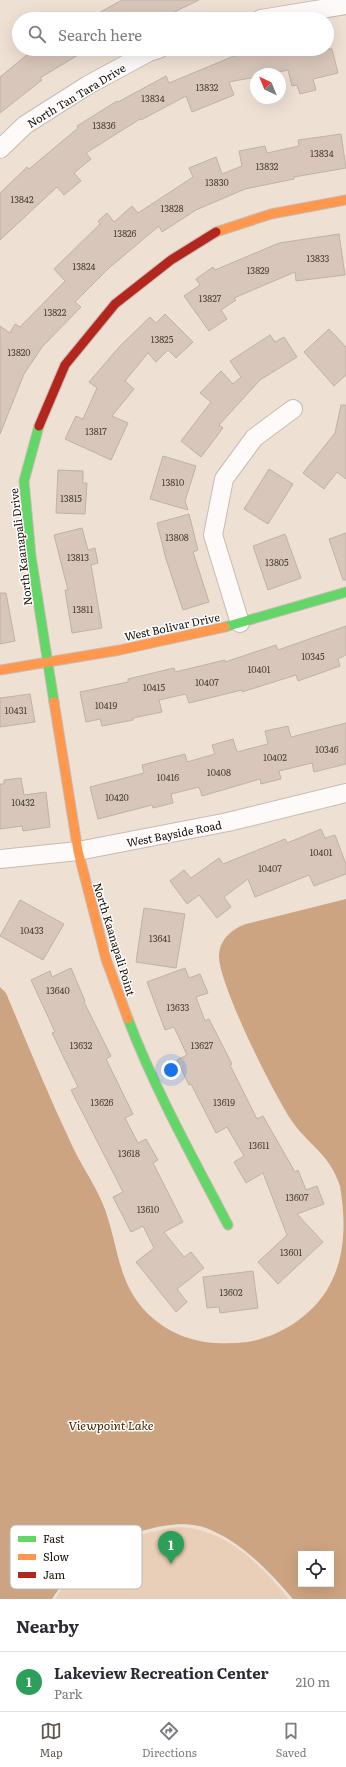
<!DOCTYPE html>
<style>
body{margin:0;font-family:Literata,serif;background:#f2f2f3;color:#2b2b33}
.controls{position:absolute;right:12px;bottom:12px;display:grid;overflow:hidden;border-radius:0px;box-shadow:0 4px 16px #0002}
.controls button{width:36px;height:36px;display:grid;place-items:center;padding:0;border:0;border-bottom:1px solid #e1e1e2;background:#fff;color:#2b2b33;font:20px sans-serif}
.compass{position:absolute;left:250px;top:68px;width:36px;height:36px;border-radius:50%;background:#fff;box-shadow:0 4px 16px #0002;rotate:317deg}
.you{position:absolute;left:171px;top:1070px;width:14px;height:14px;margin:-10px;border:3px solid #fff;border-radius:50%;background:#1a73e8;box-shadow:0 0 0 6px #1a73e833}
.badge{display:grid;place-items:center;width:26px;height:26px;border-radius:50%;background:#63584f;color:#fff;font-size:13px;font-weight:700}
.pin{position:absolute;translate:-50% -33px;filter:drop-shadow(0 1px 2px #0008)}
.pin::after{content:'';position:absolute;top:21px;width:14px;height:12px;background:inherit;clip-path:polygon(0 0,100% 0,50% 100%)}
.list{margin:0;padding:0;list-style:none}
h2{display:flex;justify-content:space-between;align-items:center;height:52px;margin:0;padding:0 16px;font-size:17px}
h2 small{font-size:13px;font-weight:400;color:#7c7c81}
.list li{display:grid;grid-template-columns:26px 1fr auto;gap:12px;align-items:center;box-sizing:border-box;height:60px;padding:0 16px;border-top:1px solid #e1e1e2}
.list b{display:block;font-size:15px;white-space:nowrap}
.list p{margin:0;font-size:13px;white-space:nowrap;color:#7c7c81}
.list em{font-size:13px;font-style:normal;color:#7c7c81}
.icon{flex:none;width:22px;height:22px;fill:none;stroke:currentColor;stroke-width:2;stroke-linecap:round;stroke-linejoin:round}
.map{position:relative;flex:none;width:346px;height:1599px;overflow:hidden}
.search{position:absolute;background:#fff;box-shadow:0 4px 16px #0002;left:12px;right:12px;top:12px;height:44px;display:flex;align-items:center;gap:10px;box-sizing:border-box;padding:0 14px;border-radius:22px;color:#7c7c81;font-size:15px}
.sheet{height:112px;background:#fff}
nav{display:flex;justify-content:space-around;align-items:center;box-sizing:border-box;height:56px;border-top:1px solid #e1e1e2;background:#fff;font-size:11px;color:#7c7c81}
nav a{display:grid;justify-items:center;gap:2px}
nav .on{color:#63584f}
.map>svg:first-child{display:block}
</style>
<div class="map">
<svg width="346" height="1599" viewBox="0 0 346 1599">
<rect width="100%" height="100%" fill="#efe0d4"/>
<path fill="#e9ceb8" d="M179,1527c47,2 81,37 110,72h-234c27,-45 74,-66 124,-72z"/>
<path fill="#cda482" fill-rule="evenodd" d="M346,899v700h-53c-24,-28 -51,-57 -87,-71 -33,-12 -85,7 -113,26 -17,12 -30,28 -41,45h-52v-612l6,6c21,50 41,99 64,148 9,21 23,40 32,61 18,42 13,86 53,118 27,22 59,26 92,22 32,-5 63,-25 80,-52 19,-32 19,-68 13,-104 -10,-31 -29,-39 -46,-62 -18,-24 -77,-143 -75,-169 1,-16 13,-26 27,-31zM301,1554h30v30h-30z"/>
<g fill="#d7c6b9" stroke="#bdb2a9">
<polygon points="122,0 199,0 160,19 88,19"/>
<polygon points="34,49 88,49 40,78 42,80 0,113 0,77"/>
<polygon points="270,49 276,49 276,52 289,49 332,49 338,73 313,79 316,90 300,94 297,85 292,86 288,70 269,74 256,74 256,77 229,82 234,95 192,112 186,96 141,120 140,119 86,153 91,159 74,173 81,181 64,195 57,187 0,240 0,193 27,167 29,169 78,128 77,126 117,101 118,102 166,76 169,83 234,56"/>
<polygon points="341,134 346,168 294,177 294,179 245,189 196,210 162,232 159,226 109,268 75,302 81,307 42,347 24,374 0,434 0,326 10,333 15,324 20,327 65,281 54,269 100,224 98,221 107,213 114,222 132,206 138,213 193,177 189,168 216,157 222,174 242,166 239,151 265,146 267,153 299,146 298,140"/>
<polygon points="339,234 345,275 296,281 295,272 234,298 236,300 221,310 227,319 209,331 184,296 200,285 196,279 213,267 215,270 279,243"/>
<polygon points="165,314 193,342 176,358 168,350 156,362 148,353 125,381 134,389 112,416 128,423 111,460 65,439 76,416 83,419 97,388 89,382 120,346 150,317 156,323"/>
<polygon points="329,329 346,347 346,375 334,386 304,352"/>
<polygon points="270,335 275,342 284,337 297,357 260,380 219,425 223,428 201,457 181,441 211,402 200,393 221,371 233,384 241,377 230,361"/>
<polygon points="341,405 346,405 346,479 337,472 324,489 303,473 335,433"/>
<polygon points="163,456 196,466 185,501 188,510 150,499"/>
<polygon points="269,469 293,484 268,524 244,509"/>
<polygon points="58,470 83,471 83,483 87,483 85,514 56,513"/>
<polygon points="189,514 198,550 193,552 209,602 183,610 166,559 157,523"/>
<polygon points="82,528 88,550 95,548 98,563 91,565 102,628 72,633 65,590 68,590 54,535"/>
<polygon points="346,533 346,580 343,580 329,539"/>
<polygon points="285,534 301,578 268,590 253,546"/>
<polygon points="0,593 6,593 15,641 0,644"/>
<polygon points="346,626 346,655 338,659 340,666 298,681 296,675 242,692 242,690 189,703 186,694 159,700 162,712 133,718 133,720 102,726 100,719 86,722 80,692 128,682 128,679 174,668 175,672 225,660 225,662 276,645 278,650"/>
<polygon points="30,694 35,722 0,727 0,698"/>
<polygon points="346,723 346,764 314,772 312,763 279,771 281,779 261,784 260,779 202,796 199,787 171,794 173,803 153,808 152,805 98,819 90,787 144,773 142,765 185,754 187,762 215,754 212,745 233,739 237,752 268,744 265,731 288,726 291,737"/>
<polygon points="21,778 24,795 46,792 50,827 23,831 22,826 0,829 0,784 4,784 4,780"/>
<polygon points="321,829 325,838 335,835 346,864 346,874 314,886 309,875 255,897 248,879 224,897 231,907 217,918 199,895 187,904 170,881 184,870 191,878 219,858 223,864 285,839 287,843"/>
<polygon points="20,900 64,924 43,960 0,936"/>
<polygon points="144,908 185,914 176,968 136,962"/>
<polygon points="71,968 85,1001 84,1002 111,1056 106,1059 133,1114 125,1118 138,1143 146,1139 158,1160 153,1163 183,1222 164,1232 184,1257 191,1252 204,1268 177,1289 187,1302 176,1312 136,1262 154,1248 143,1226 131,1232 113,1197 123,1192 71,1090 78,1087 52,1033 55,1032 31,980 50,971 52,977"/>
<polygon points="185,968 189,978 200,974 208,993 196,997 205,1021 209,1019 232,1064 230,1065 257,1119 263,1116 295,1172 298,1170 306,1190 317,1186 324,1204 297,1214 323,1242 278,1284 258,1262 287,1235 263,1173 246,1183 234,1162 244,1156 227,1127 216,1133 191,1084 189,1085 177,1060 187,1055 174,1027 165,1030 147,982"/>
<polygon points="253,1271 258,1308 220,1313 219,1307 207,1308 203,1277"/>
</g>
<g fill="none" stroke-linecap="round" stroke-linejoin="round">
<defs>
<g id="street">
<polyline points="261,19 346,5"/>
<polyline points="0,149 25,125 88,85 149,52 159,49"/>
<polyline points="240,623 213,535 224,479 254,438 293,409"/>
<polyline points="0,859 78,851 228,822 346,793"/>
</g>
<g id="fast">
<polyline points="39,426 24,481 31,556 54,702"/>
<polyline points="225,627 346,592"/>
<path d="M128,1019c27,71 65,139 100,206"/>
</g>
<g id="slow">
<polyline points="216,232 271,214 346,200"/>
<polyline points="0,670 120,650 225,627"/>
<polyline points="54,702 78,851 106,959 128,1019"/>
</g>
<polyline id="jam" points="39,426 65,365 115,304 171,260 216,232"/>
</defs>
<use href="#street" stroke="#c7bbb2" stroke-width="20"/>
<use href="#fast" stroke="#c7bbb2" stroke-width="11"/>
<use href="#slow" stroke="#c7bbb2" stroke-width="11"/>
<use href="#jam" stroke="#c7bbb2" stroke-width="11"/>
<use href="#street" stroke="#fdfaf9" stroke-width="18"/>
<use href="#fast" stroke="#63d668" stroke-width="9"/>
<use href="#slow" stroke="#ff974d" stroke-width="9"/>
<use href="#jam" stroke="#b3261e" stroke-width="9"/>
</g>
<g text-anchor="middle" dominant-baseline="central" stroke-width="3" stroke-linejoin="round" paint-order="stroke">
<g font-size="9" fill="#4b4036">
<text x="207" y="87">13832</text>
<text x="153" y="98">13834</text>
<text x="104" y="125">13836</text>
<text x="322" y="153">13834</text>
<text x="267" y="166">13832</text>
<text x="217" y="182">13830</text>
<text x="22" y="199">13842</text>
<text x="172" y="208">13828</text>
<text x="125" y="233">13826</text>
<text x="318" y="258">13833</text>
<text x="84" y="266">13824</text>
<text x="258" y="270">13829</text>
<text x="210" y="298">13827</text>
<text x="55" y="312">13822</text>
<text x="162" y="339">13825</text>
<text x="19" y="352">13820</text>
<text x="96" y="431">13817</text>
<text x="173" y="482">13810</text>
<text x="71" y="498">13815</text>
<text x="177" y="537">13808</text>
<text x="78" y="557">13813</text>
<text x="277" y="562">13805</text>
<text x="83" y="609">13811</text>
<text x="313" y="656">10345</text>
<text x="259" y="669">10401</text>
<text x="207" y="682">10407</text>
<text x="154" y="687">10415</text>
<text x="106" y="705">10419</text>
<text x="16" y="710">10431</text>
<text x="327" y="749">10346</text>
<text x="275" y="757">10402</text>
<text x="219" y="772">10408</text>
<text x="168" y="777">10416</text>
<text x="117" y="797">10420</text>
<text x="23" y="802">10432</text>
<text x="321" y="852">10401</text>
<text x="270" y="868">10407</text>
<text x="32" y="930">10433</text>
<text x="160" y="938">13641</text>
<text x="58" y="990">13640</text>
<text x="178" y="1007">13633</text>
<text x="81" y="1045">13632</text>
<text x="202" y="1045">13627</text>
<text x="102" y="1102">13626</text>
<text x="224" y="1102">13619</text>
<text x="259" y="1145">13611</text>
<text x="129" y="1153">13618</text>
<text x="297" y="1197">13607</text>
<text x="148" y="1209">13610</text>
<text x="291" y="1252">13601</text>
<text x="231" y="1292">13602</text>
</g>
<g font-size="11" fill="#180f07" stroke="#fff">
<text transform="translate(76 95) rotate(-31)">North Tan Tara Drive</text>
<text transform="translate(20 547) rotate(-97)">North Kaanapali Drive</text>
<text transform="translate(172 626) rotate(-12)">West Bolivar Drive</text>
<text transform="translate(174 833) rotate(-11)">West Bayside Road</text>
<text transform="translate(115 939) rotate(73)">North Kaanapali Point</text>
</g>
<g font-size="12" font-style="italic" fill="#472500" stroke="#fff">
<text x="111" y="1425">Viewpoint Lake</text>
</g>
</g>
<rect x="10" y="1525" width="132" height="64" rx="6" fill="#fff" stroke="#bab7b5" stroke-width="1"/>
<rect x="18" y="1536" width="18" height="6" fill="#63d668"/>
<rect x="18" y="1554" width="18" height="6" fill="#ff974d"/>
<rect x="18" y="1572" width="18" height="6" fill="#b3261e"/>
<g font-size="11" fill="#180f07">
<text x="43" y="1543">Fast</text>
<text x="43" y="1561">Slow</text>
<text x="43" y="1579">Jam</text>
</g>
</svg>
<div class="controls">
<button><svg class="icon" aria-label="locate" viewBox="0 0 24 24"><circle cx="12" cy="12" r="6"/><path d="M12 2v4M12 18v4M2 12h4M18 12h4"/></svg></button>
</div>
<svg class="compass" viewBox="-18 -18 36 36"><path d="M0-13l5 13h-10z" fill="#e53935"/><path d="M0 13l5-13h-10z" fill="#7c7c81"/></svg>
<div class="you"></div>
<div class="pin badge" style="left:171px;top:1564px;background:#2e9e5b">1</div>
<div class="search"><svg class="icon" aria-label="search" viewBox="0 0 24 24"><circle cx="10" cy="10" r="6"/><path d="M15 15l6 6"/></svg>Search here</div>
</div>
<section class="sheet">
<h2>Nearby<small></small></h2>
<ul class="list">
<li><span class="badge" style="background:#2e9e5b">1</span><div><b>Lakeview Recreation Center</b><p>Park</p></div><em>210 m</em></li>
</ul>
</section>
<nav>
<a class="on"><svg class="icon" aria-label="map" viewBox="0 0 24 24"><path d="M3 6l6-2 6 2 6-2v14l-6 2-6-2-6 2zM9 4v14M15 6v14"/></svg>Map</a>
<a><svg class="icon" aria-label="directions" viewBox="0 0 24 24"><path d="M12 3l9 9-9 9-9-9zM9 14v-3h6M13 9l2 2-2 2"/></svg>Directions</a>
<a><svg class="icon" aria-label="saved" viewBox="0 0 24 24"><path d="M7 4h10v16l-5-4-5 4z"/></svg>Saved</a>
</nav>
